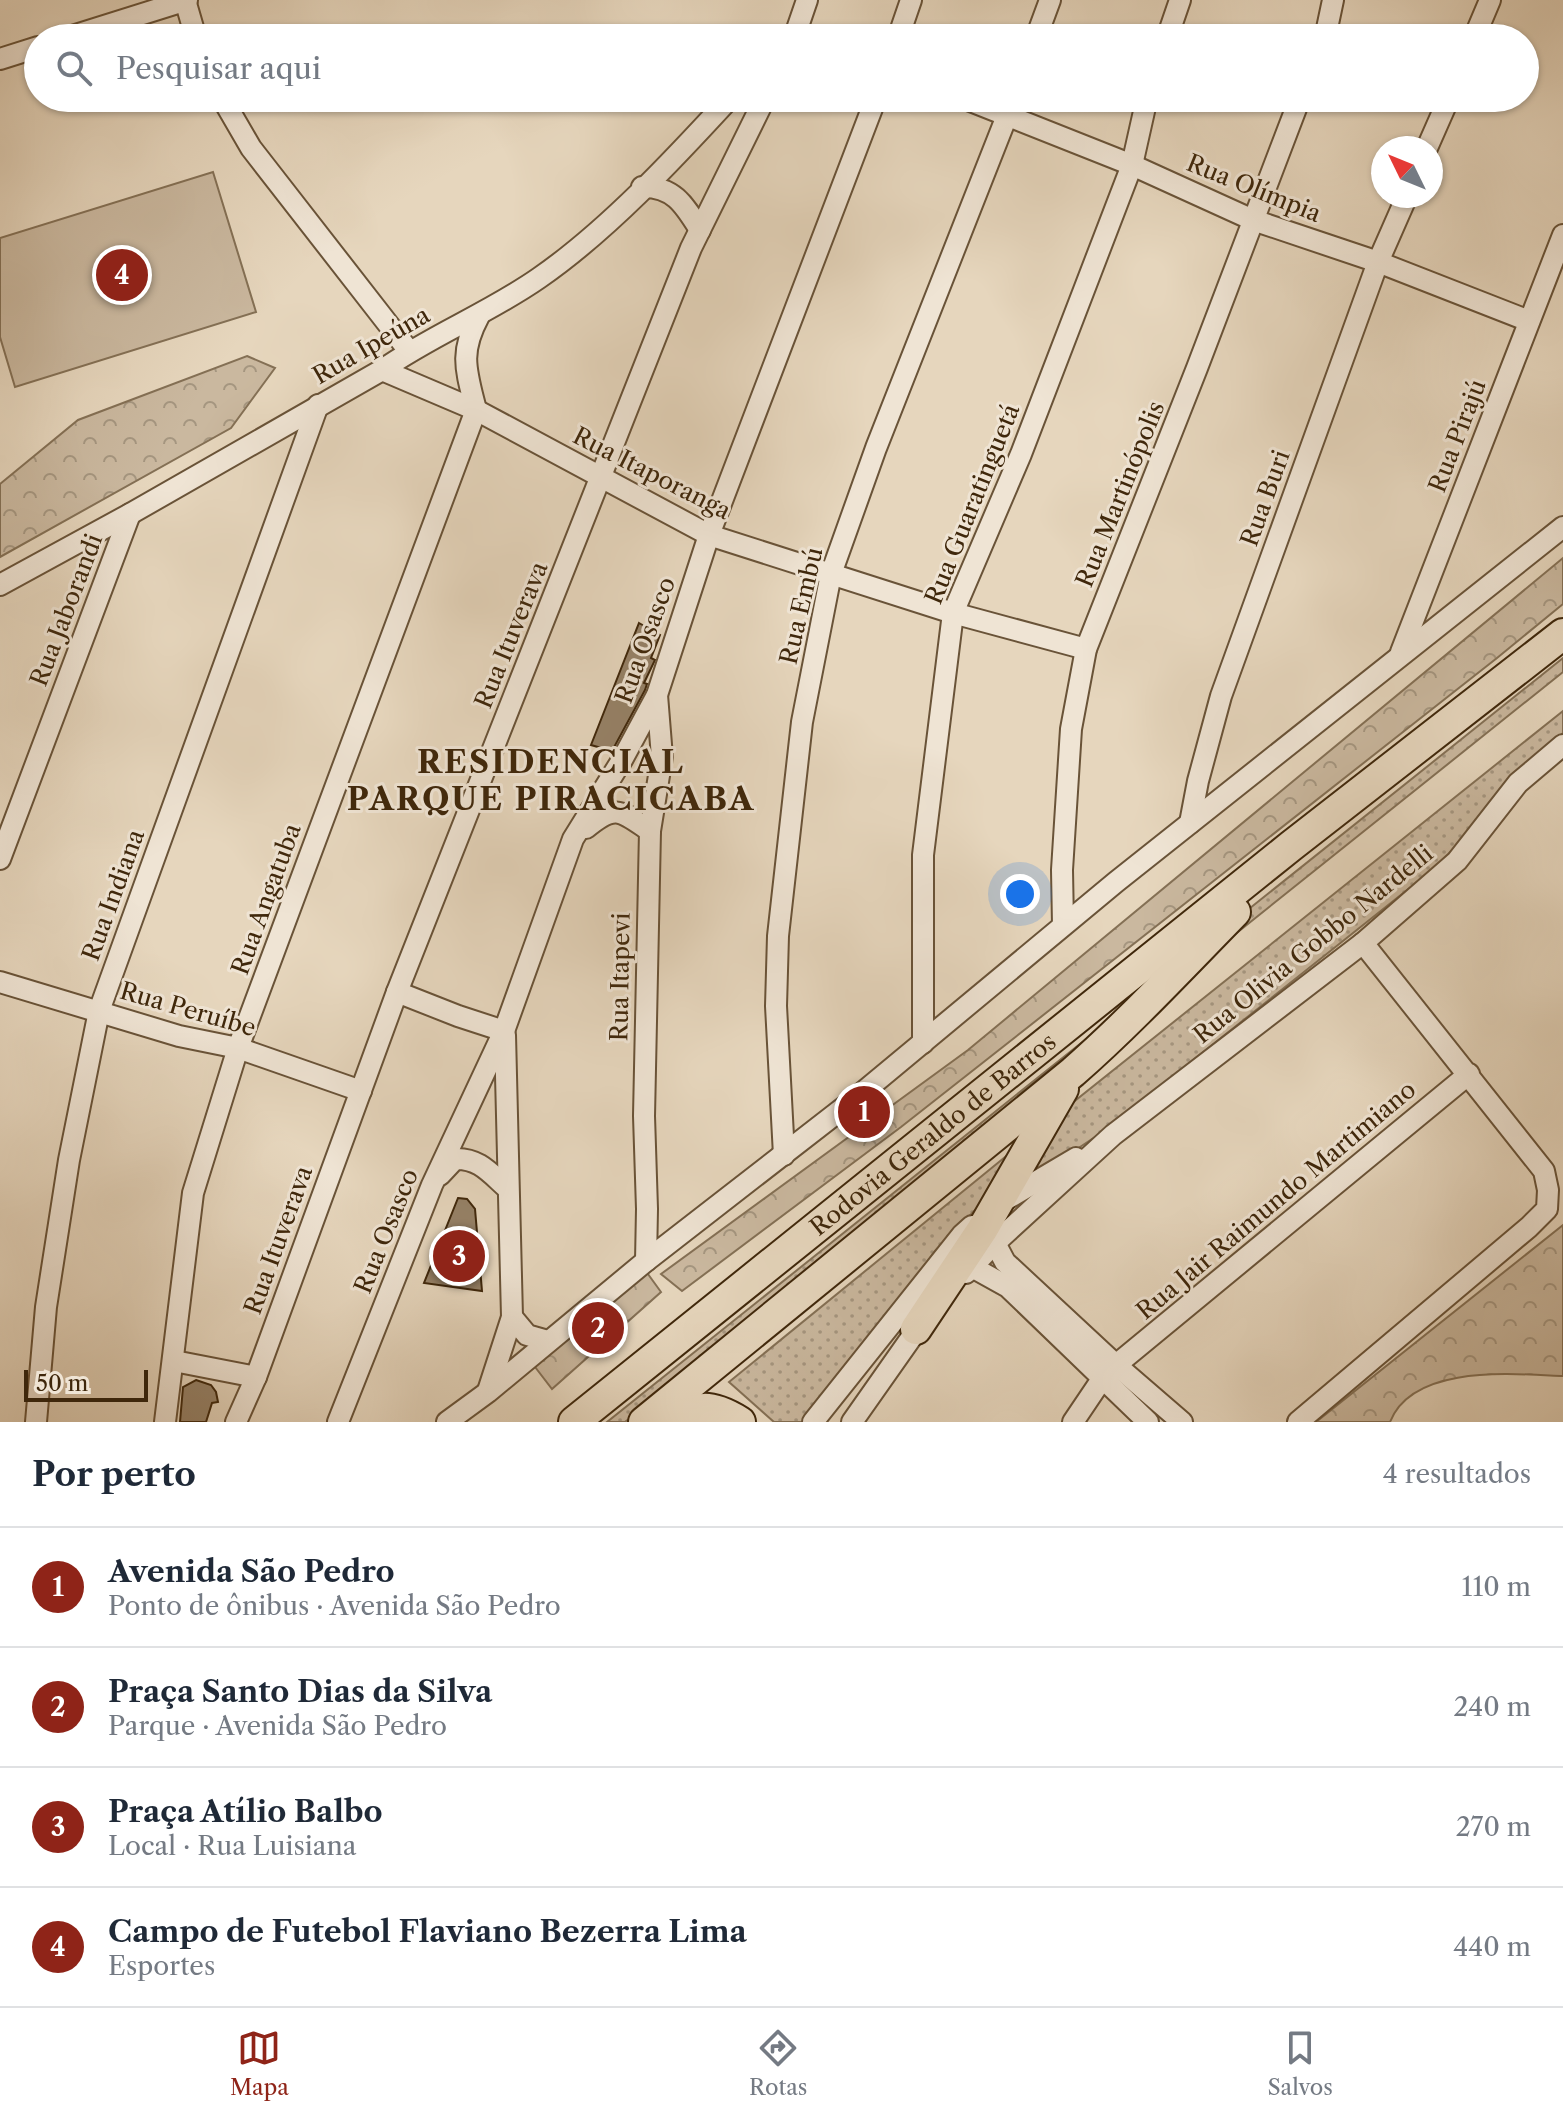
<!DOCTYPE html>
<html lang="pt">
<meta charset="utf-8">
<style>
body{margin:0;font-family:"Libre Caslon Text",serif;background:#f6f6f7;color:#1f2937}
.compass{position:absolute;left:1371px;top:136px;width:72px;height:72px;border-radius:50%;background:#fff;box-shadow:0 2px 6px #0004;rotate:313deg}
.scale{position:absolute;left:24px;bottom:20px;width:124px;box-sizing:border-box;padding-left:8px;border:4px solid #3f270b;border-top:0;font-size:22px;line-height:28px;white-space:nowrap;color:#3f270b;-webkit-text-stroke:6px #efe4d4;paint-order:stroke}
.you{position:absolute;left:1020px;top:894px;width:28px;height:28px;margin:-20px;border:6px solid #fff;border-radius:50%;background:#1a73e8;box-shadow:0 0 0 12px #1a73e833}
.badge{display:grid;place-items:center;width:52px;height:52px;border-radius:50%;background:#8f2418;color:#fff;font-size:26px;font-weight:700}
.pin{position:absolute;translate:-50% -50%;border:4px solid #fff;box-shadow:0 2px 8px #0006}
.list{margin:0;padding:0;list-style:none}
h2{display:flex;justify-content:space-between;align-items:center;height:104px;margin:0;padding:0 32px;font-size:34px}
h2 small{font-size:26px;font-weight:400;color:#747a83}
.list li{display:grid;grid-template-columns:52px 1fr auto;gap:24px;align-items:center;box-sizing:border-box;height:120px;padding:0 32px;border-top:2px solid #e0e1e3}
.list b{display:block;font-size:30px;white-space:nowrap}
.list p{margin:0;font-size:26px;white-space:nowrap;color:#747a83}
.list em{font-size:26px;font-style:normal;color:#747a83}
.icon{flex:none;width:44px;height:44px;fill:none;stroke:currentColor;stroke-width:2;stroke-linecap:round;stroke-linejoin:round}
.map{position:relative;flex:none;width:1563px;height:1422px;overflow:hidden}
.search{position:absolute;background:#fff;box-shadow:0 2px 6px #0004;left:24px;right:24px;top:24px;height:88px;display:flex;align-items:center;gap:20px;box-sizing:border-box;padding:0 28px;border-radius:44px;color:#747a83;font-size:30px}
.sheet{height:584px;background:#fff}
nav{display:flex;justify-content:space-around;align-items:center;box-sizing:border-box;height:112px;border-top:2px solid #e0e1e3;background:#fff;font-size:22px;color:#747a83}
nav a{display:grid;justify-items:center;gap:4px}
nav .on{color:#8f2418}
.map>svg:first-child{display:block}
</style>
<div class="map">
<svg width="1563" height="1422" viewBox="0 0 1563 1422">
<defs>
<pattern id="grass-dots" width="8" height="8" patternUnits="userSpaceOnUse" patternTransform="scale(2)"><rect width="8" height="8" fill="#cab89f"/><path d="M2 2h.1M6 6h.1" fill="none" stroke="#a59680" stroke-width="1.8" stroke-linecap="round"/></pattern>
<pattern id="forest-crowns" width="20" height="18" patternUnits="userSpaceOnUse" patternTransform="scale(2)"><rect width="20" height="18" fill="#cab89f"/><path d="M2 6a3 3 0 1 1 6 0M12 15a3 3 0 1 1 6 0" fill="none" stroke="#a59680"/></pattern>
</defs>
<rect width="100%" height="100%" fill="#e6d6bd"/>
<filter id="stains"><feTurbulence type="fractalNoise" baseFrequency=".0025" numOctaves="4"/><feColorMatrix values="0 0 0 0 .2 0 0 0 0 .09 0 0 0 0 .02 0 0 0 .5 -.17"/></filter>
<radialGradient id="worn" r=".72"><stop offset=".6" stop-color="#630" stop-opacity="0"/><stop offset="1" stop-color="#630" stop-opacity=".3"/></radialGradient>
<g fill="url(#grass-dots)" stroke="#847055" stroke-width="2">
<polygon points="1563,658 1563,672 625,1422 607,1422"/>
<polygon points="1563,711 1563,733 1528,762 1468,834 1436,867 1104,1131 1041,1173 1032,1167 1066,1108"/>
<polygon points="1010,1153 987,1198 935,1251 814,1422 774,1422 729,1382"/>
</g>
<g fill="url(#forest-crowns)" stroke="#847055" stroke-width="2">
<polygon points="247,356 275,368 231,428 0,557 0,484 78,420"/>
<polygon points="1563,558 1563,604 1497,658 901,1127 682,1291 661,1274 968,1050"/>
<path d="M1563,1225v151c-51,-2 -150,-12 -173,46h-74z"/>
<polygon points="645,1270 661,1292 552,1389 532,1363"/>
</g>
<polygon fill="#cab89f" stroke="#847055" stroke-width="2" points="213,172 256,312 15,387 0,337 0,238"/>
<g fill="#968268" stroke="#3f270b" stroke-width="2">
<polygon points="639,623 660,635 651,658 655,660 644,683 647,684 645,690 612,751 591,745"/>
<polygon points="458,1198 467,1199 475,1209 482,1291 424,1283"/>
<polygon points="196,1380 211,1385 216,1392 218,1402 212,1403 206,1422 180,1422 183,1387"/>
</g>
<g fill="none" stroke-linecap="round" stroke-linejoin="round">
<defs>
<g id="minor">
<polyline points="185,0 196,38"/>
<polyline points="66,38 187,0"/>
<polyline points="794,38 807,0"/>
<polyline points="898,38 911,0"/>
<polyline points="1036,38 1050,0"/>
<polyline points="1167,38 1180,0"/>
<polyline points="1325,38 1333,0"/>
<polyline points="1474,38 1490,0"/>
<polyline points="0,59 38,47"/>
<polyline points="222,98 251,148 409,351"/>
<polyline points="963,98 1132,165 1253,220 1378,262 1529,321"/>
<polyline points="1427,148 1449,98"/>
<path d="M642,187c32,-1 43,19 58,43"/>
<polyline points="382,370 476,410 709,535 953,613 1086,649"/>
<path d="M0,585l130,-71 252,-144c50,-35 107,-57 157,-92 68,-47 135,-119 191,-180"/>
<polyline points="1401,652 1563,235"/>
<polyline points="1190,823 1198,781 1221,696 1378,262 1407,196"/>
<path d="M586,828c30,-25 35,-17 64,3"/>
<polyline points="0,859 130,514"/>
<polyline points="1063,925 1062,870 1071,729 1086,649 1197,368 1300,98"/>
<polyline points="0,982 179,1036 238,1048 361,1091"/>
<polyline points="397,992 458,1016 504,1031"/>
<polyline points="923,1043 923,855 953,613 1021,454 1132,165 1147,98"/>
<polyline points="784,1155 776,1006 778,936 802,722 831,574 876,448 1014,98"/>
<path d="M440,1175l15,-16c24,-1 35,14 52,29"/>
<polyline points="1000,1203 1076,1158"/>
<polyline points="995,1243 1005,1262 1116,1365 1182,1422"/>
<polyline points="646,1261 647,1209 644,1116 650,831 662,757 657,695"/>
<polyline points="972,1267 1008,1287 1148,1422"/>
<polyline points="966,1273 995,1243 1113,1135 1363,943 1457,861 1518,783 1563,745"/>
<polyline points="512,1317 527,1335 548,1341"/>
<polyline points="174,1361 256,1377"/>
<polyline points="488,1391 512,1317 505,1035"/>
<polyline points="36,1422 46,1307 69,1160 99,1011 318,405"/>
<path d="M165,1422l28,-229 45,-145 238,-638c-10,-40 -17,-57 3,-94"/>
<polyline points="236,1422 256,1377 397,992 691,248 765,98"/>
<polyline points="338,1422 432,1185 504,1031 573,839 622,760 657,695 709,535 876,98"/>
<polyline points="447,1422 488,1392 646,1261 856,1098 1116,882 1563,527"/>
<polyline points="813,1422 962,1235 972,1226"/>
<polyline points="852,1422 923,1321"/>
<polyline points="1073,1422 1102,1379 1116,1365 1469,1074"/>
<polyline points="1298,1422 1529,1227 1547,1209 1548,1190 1544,1171 1363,943"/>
</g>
<g id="highway">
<polyline points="916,1329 982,1230 1063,1089"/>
<path id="s1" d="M574,1422l717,-576 272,-212"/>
<path d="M644,1422l429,-350c57,-50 109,-106 162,-160"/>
<path d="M668,1422c30,-17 43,-18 72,0"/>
</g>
</defs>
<use href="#minor" stroke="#695338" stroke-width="24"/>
<use href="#highway" stroke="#3f270b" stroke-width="34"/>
<use href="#minor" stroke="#efe4d4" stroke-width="20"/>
<use href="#highway" stroke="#e6d6bd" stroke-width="30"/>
</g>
<g text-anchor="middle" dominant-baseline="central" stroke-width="6" stroke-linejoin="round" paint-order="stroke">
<g font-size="24" fill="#3f270b" stroke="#efe4d4">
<text transform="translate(1254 188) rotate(22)">Rua Olímpia</text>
<text transform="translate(371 345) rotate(-30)">Rua Ipeúna</text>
<text transform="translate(1457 436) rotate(-69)">Rua Pirajú</text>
<text transform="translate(652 473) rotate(27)">Rua Itaporanga</text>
<text transform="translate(1120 494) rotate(-68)">Rua Martinópolis</text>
<text transform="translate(1265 498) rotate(-70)">Rua Buri</text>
<text transform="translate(972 504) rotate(-68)">Rua Guaratinguetá</text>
<text transform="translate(801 606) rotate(-77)">Rua Embú</text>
<text transform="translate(66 610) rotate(-69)">Rua Jaborandi</text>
<text transform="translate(511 635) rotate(-68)">Rua Ituverava</text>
<text transform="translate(645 640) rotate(-70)">Rua Osasco</text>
<text transform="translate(113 895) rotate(-70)">Rua Indiana</text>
<text transform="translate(266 899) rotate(-70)">Rua Angatuba</text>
<text transform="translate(1313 944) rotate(-39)">Rua Olivia Gobbo Nardelli</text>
<text transform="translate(620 977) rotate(-89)">Rua Itapevi</text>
<text transform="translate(188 1009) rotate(16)">Rua Peruíbe</text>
<text stroke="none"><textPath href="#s1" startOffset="460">Rodovia Geraldo de Barros</textPath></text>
<text transform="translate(1276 1200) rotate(-40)">Rua Jair Raimundo Martimiano</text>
<text transform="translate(386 1231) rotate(-68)">Rua Osasco</text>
<text transform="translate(278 1240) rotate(-70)">Rua Ituverava</text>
</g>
<g font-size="32" font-weight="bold" letter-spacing="2" fill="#3f270b" stroke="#efe4d4">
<text x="551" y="761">RESIDENCIAL<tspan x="551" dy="37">PARQUE PIRACICABA</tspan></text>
</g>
</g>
<rect width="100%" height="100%" filter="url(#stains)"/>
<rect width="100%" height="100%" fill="url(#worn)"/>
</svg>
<svg class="compass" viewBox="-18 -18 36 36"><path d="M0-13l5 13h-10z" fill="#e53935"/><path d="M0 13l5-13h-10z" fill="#747a83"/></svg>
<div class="scale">50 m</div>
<div class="you"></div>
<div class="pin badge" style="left:864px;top:1112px">1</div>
<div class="pin badge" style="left:598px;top:1328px">2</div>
<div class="pin badge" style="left:459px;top:1256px">3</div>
<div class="pin badge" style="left:122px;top:275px">4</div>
<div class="search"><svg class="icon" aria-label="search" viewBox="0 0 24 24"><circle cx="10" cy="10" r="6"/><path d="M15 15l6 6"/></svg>Pesquisar aqui</div>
</div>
<section class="sheet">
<h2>Por perto<small>4 resultados</small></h2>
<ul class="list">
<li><span class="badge">1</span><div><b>Avenida São Pedro</b><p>Ponto de ônibus · Avenida São Pedro</p></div><em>110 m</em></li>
<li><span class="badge">2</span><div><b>Praça Santo Dias da Silva</b><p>Parque · Avenida São Pedro</p></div><em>240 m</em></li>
<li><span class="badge">3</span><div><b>Praça Atílio Balbo</b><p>Local · Rua Luisiana</p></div><em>270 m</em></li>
<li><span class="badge">4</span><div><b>Campo de Futebol Flaviano Bezerra Lima</b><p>Esportes</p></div><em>440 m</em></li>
</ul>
</section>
<nav>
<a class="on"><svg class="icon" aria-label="map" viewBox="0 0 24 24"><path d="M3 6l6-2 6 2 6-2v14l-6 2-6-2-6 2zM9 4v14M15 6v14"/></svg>Mapa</a>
<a><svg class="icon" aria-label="directions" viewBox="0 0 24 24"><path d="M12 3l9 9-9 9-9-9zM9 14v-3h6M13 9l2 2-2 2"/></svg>Rotas</a>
<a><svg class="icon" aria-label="saved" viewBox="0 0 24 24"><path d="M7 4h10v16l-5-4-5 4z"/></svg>Salvos</a>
</nav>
